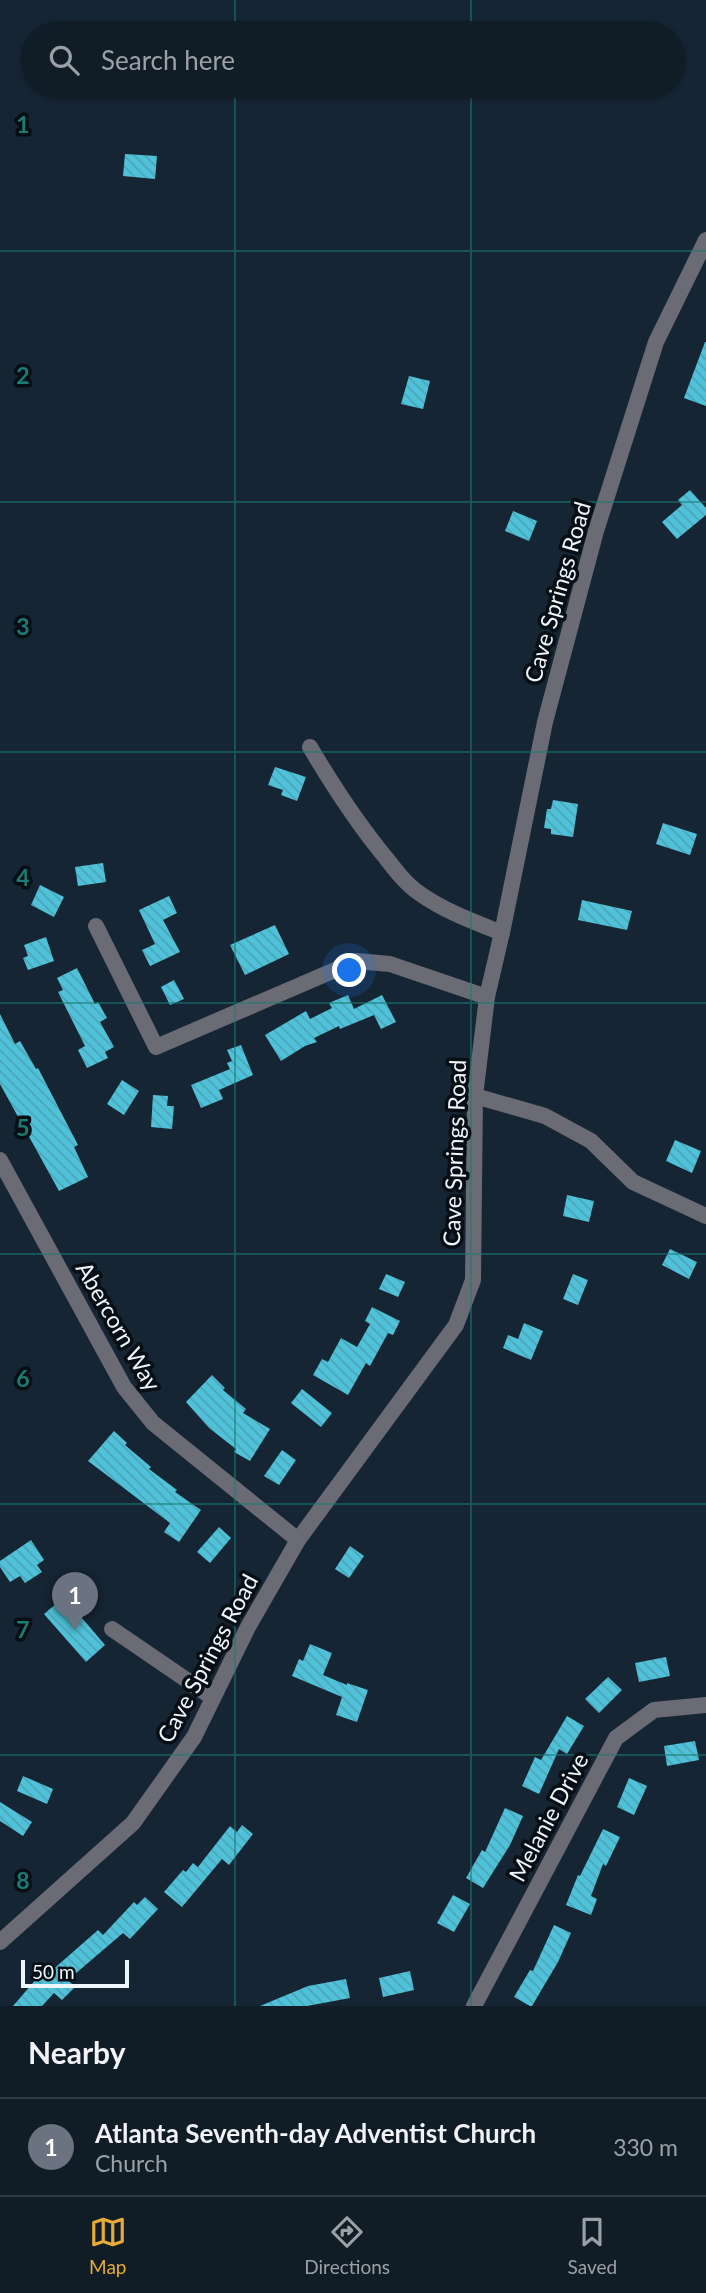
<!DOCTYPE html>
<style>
body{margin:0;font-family:Lato,sans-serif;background:#19252e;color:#f1f3f6}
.scale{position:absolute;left:21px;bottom:18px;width:108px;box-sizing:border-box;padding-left:7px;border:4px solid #eef6fe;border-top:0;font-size:19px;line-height:24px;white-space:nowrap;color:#eef6fe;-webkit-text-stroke:5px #070e14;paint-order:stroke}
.you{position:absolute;left:350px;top:971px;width:24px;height:24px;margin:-18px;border:5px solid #fff;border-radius:50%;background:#1a73e8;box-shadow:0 0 0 10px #1a73e833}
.badge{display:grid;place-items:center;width:46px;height:46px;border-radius:50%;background:#e7ac37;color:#fff;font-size:23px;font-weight:700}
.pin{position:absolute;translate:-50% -58px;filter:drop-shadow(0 2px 4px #0008)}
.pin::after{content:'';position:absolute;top:37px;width:24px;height:21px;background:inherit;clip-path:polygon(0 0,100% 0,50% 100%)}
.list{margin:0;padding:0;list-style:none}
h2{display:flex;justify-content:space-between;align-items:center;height:91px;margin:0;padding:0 28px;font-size:30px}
h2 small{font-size:23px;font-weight:400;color:#9ca1a7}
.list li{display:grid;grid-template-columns:46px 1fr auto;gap:21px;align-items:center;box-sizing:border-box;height:98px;padding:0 28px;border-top:2px solid #303a43}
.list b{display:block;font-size:26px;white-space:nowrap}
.list p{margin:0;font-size:23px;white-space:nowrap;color:#9ca1a7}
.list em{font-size:23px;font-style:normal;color:#9ca1a7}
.icon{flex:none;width:38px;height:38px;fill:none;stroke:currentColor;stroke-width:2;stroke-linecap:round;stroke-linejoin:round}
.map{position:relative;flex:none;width:706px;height:2006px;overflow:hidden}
.search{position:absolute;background:#101c26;box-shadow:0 2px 5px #0004;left:21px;right:21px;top:21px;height:77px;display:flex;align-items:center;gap:18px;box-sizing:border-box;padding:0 24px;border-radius:38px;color:#9ca1a7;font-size:26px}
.sheet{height:189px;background:#101c26}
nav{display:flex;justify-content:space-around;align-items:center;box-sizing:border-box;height:98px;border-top:2px solid #303a43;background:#101c26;font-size:19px;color:#9ca1a7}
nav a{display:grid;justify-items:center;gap:4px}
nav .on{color:#e7ac37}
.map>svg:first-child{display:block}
</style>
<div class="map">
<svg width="706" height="2006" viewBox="0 0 706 2006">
<defs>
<pattern id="building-back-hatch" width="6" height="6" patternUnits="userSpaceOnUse" patternTransform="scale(1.75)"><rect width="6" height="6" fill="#4fc2da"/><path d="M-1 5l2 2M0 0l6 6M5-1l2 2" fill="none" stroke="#4da4b6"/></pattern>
</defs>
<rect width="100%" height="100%" fill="#162533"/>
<g fill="url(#building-back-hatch)">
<polygon points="125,154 157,156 155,179 123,176"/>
<polygon points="705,342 706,342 706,406 684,398"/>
<polygon points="409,376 430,381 423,409 401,404"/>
<polygon points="690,490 706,508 706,515 677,539 662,522 682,505 678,500"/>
<polygon points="513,511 537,521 529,541 505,531"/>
<polygon points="275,767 306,777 297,801 281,795 283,790 268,785"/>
<polygon points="553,800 578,804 573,837 551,834 551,829 544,828 547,809 551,809"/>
<polygon points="663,823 697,834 690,855 656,844"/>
<polygon points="103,863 106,882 78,886 75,867"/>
<polygon points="40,885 64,897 54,917 31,905"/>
<polygon points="169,896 177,913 163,920 180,952 150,966 142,950 155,944 139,910"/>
<polygon points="582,900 632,911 627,930 578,920"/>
<polygon points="275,925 289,954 245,975 230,945"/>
<polygon points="46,937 54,961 28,970 23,958 28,956 24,945"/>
<polygon points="77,968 95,1004 98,1002 107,1018 100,1022 114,1047 105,1052 108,1058 87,1068 78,1050 85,1046 58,992 63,990 57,978"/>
<polygon points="174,980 184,999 170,1005 161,987"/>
<polygon points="348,995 354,1009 382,995 396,1022 381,1029 374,1015 340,1029 339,1026 314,1038 317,1042 305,1046 281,1061 265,1035 306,1011 310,1019 332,1008 329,1003"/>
<polygon points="0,1014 15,1044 20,1041 36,1069 38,1068 78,1145 74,1147 88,1177 59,1191 0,1084"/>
<polygon points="241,1045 253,1075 219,1090 223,1099 201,1108 191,1085 230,1069 227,1063 232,1061 227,1050"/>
<polygon points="122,1080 139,1091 124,1115 107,1104"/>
<polygon points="153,1095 168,1096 167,1106 174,1106 172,1129 151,1127"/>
<polygon points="675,1140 701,1151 692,1173 666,1161"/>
<polygon points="567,1195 594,1201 589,1222 563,1216"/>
<polygon points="670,1249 697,1262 689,1279 662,1265"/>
<polygon points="386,1274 405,1282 398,1297 379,1289"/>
<polygon points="573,1274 588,1280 578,1305 563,1299"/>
<polygon points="372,1307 400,1321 393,1335 388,1333 370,1366 366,1363 348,1395 313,1375 322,1359 328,1362 341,1338 357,1347 370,1324 365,1321"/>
<polygon points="524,1323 543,1331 531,1360 503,1348 508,1335 518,1339"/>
<polygon points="212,1375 225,1388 223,1390 246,1409 243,1413 270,1429 250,1461 234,1452 236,1449 209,1428 186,1402"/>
<polygon points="302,1389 332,1413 321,1427 291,1403"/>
<polygon points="114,1431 127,1443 125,1445 151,1467 149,1469 177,1490 175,1492 201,1510 179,1542 164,1532 170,1523 88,1461"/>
<polygon points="282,1450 296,1460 279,1485 264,1476"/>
<polygon points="219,1527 231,1538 210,1563 197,1552"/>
<polygon points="31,1540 44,1560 37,1565 42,1572 25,1583 20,1576 10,1582 0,1567 0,1561"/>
<polygon points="350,1546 364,1556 349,1578 335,1569"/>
<polygon points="64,1597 105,1645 86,1662 44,1614"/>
<polygon points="310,1644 332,1653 323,1675 347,1685 347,1683 368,1690 357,1722 336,1715 342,1697 292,1676 299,1659 303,1661"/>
<polygon points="666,1657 670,1676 639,1682 635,1663"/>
<polygon points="608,1677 622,1690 599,1713 585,1699"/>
<polygon points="567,1716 584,1726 567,1754 559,1749 539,1794 522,1786 535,1757 541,1760"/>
<polygon points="695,1741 699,1760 667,1766 664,1746"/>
<polygon points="23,1776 53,1789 47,1804 17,1791"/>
<polygon points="629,1778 647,1786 634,1815 617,1807"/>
<polygon points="0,1802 32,1822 23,1836 0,1821"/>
<polygon points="505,1808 523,1816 510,1845 483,1888 466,1878 482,1850 485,1852"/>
<polygon points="242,1825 253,1834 229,1865 222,1859 182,1907 164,1892 183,1870 186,1872 193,1863 198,1867 230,1826 237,1832"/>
<polygon points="603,1829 620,1837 606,1866 603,1864 591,1896 597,1899 591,1915 566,1905 578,1875 580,1876"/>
<polygon points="453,1895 470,1904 454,1932 437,1923"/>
<polygon points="145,1897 158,1909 130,1939 123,1933 68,1980 75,1987 62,2000 54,1993 42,2006 13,2006 45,1969 49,1973 98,1930 103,1935 134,1902 137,1905"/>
<polygon points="554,1925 571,1933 558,1962 532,2006 530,2006 514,1997 530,1970 533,1971"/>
<polygon points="410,1971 414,1990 383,1997 379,1978"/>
<polygon points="346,1979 350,1998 307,2006 260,2006 308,1986"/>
</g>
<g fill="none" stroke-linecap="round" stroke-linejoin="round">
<g stroke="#6a6b74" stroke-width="16">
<path d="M310,747c23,39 47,76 76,111 10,13 20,26 33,35 25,18 55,29 83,40"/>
<polyline points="96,926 156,1047 356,961 390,964 487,997"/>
<polyline points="475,1096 545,1116 591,1141 633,1182 706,1216"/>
<polyline points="0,1160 124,1387 153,1423 298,1540"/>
<polyline points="112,1629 213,1698"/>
<polyline points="0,1942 133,1823 194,1737 248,1627 298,1540 456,1325 473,1280 475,1096 487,997 503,928 545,722 596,531 656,342 706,240"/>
<polyline points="474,2006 616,1738 654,1710 706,1705"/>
</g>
</g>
<path fill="none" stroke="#1a7c75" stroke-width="2" stroke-opacity="0.55" d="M235,0v33M471,0v33M235,86v1920M471,86v1920M0,251h706M0,502h706M0,752h706M0,1003h706M0,1254h706M0,1504h706M0,1755h706"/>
<g text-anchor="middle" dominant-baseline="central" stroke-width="7" stroke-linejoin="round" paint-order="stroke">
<g font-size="23" fill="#eef6fe" stroke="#070e14">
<text transform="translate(557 592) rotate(-74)">Cave Springs Road</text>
<text transform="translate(454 1153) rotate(-88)">Cave Springs Road</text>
<text transform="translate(119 1326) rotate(60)">Abercorn Way</text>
<text transform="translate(207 1658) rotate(-62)">Cave Springs Road</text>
<text transform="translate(548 1817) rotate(-62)">Melanie Drive</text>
</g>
</g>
<g font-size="23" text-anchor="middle" font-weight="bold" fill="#1a7c75" stroke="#070e14" stroke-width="7" stroke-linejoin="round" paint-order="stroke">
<text x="23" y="133">1</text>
<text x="23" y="384">2</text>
<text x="23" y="635">3</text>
<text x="23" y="886">4</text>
<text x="23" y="1136">5</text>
<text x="23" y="1387">6</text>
<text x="23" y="1638">7</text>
<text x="23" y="1889">8</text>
</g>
</svg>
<div class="scale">50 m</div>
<div class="you"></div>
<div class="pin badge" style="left:75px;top:1630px;background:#6b7280">1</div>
<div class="search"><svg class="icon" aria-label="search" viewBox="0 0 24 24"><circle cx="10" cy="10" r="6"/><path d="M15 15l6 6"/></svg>Search here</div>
</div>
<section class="sheet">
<h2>Nearby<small></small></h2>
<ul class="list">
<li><span class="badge" style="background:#6b7280">1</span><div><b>Atlanta Seventh-day Adventist Church</b><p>Church</p></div><em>330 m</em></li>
</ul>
</section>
<nav>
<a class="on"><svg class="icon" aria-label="map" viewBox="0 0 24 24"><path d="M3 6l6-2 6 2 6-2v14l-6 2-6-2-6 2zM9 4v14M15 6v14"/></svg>Map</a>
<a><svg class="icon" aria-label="directions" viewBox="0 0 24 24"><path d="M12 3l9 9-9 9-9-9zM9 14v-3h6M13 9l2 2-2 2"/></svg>Directions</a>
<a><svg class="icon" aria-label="saved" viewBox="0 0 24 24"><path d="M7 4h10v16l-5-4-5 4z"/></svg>Saved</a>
</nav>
